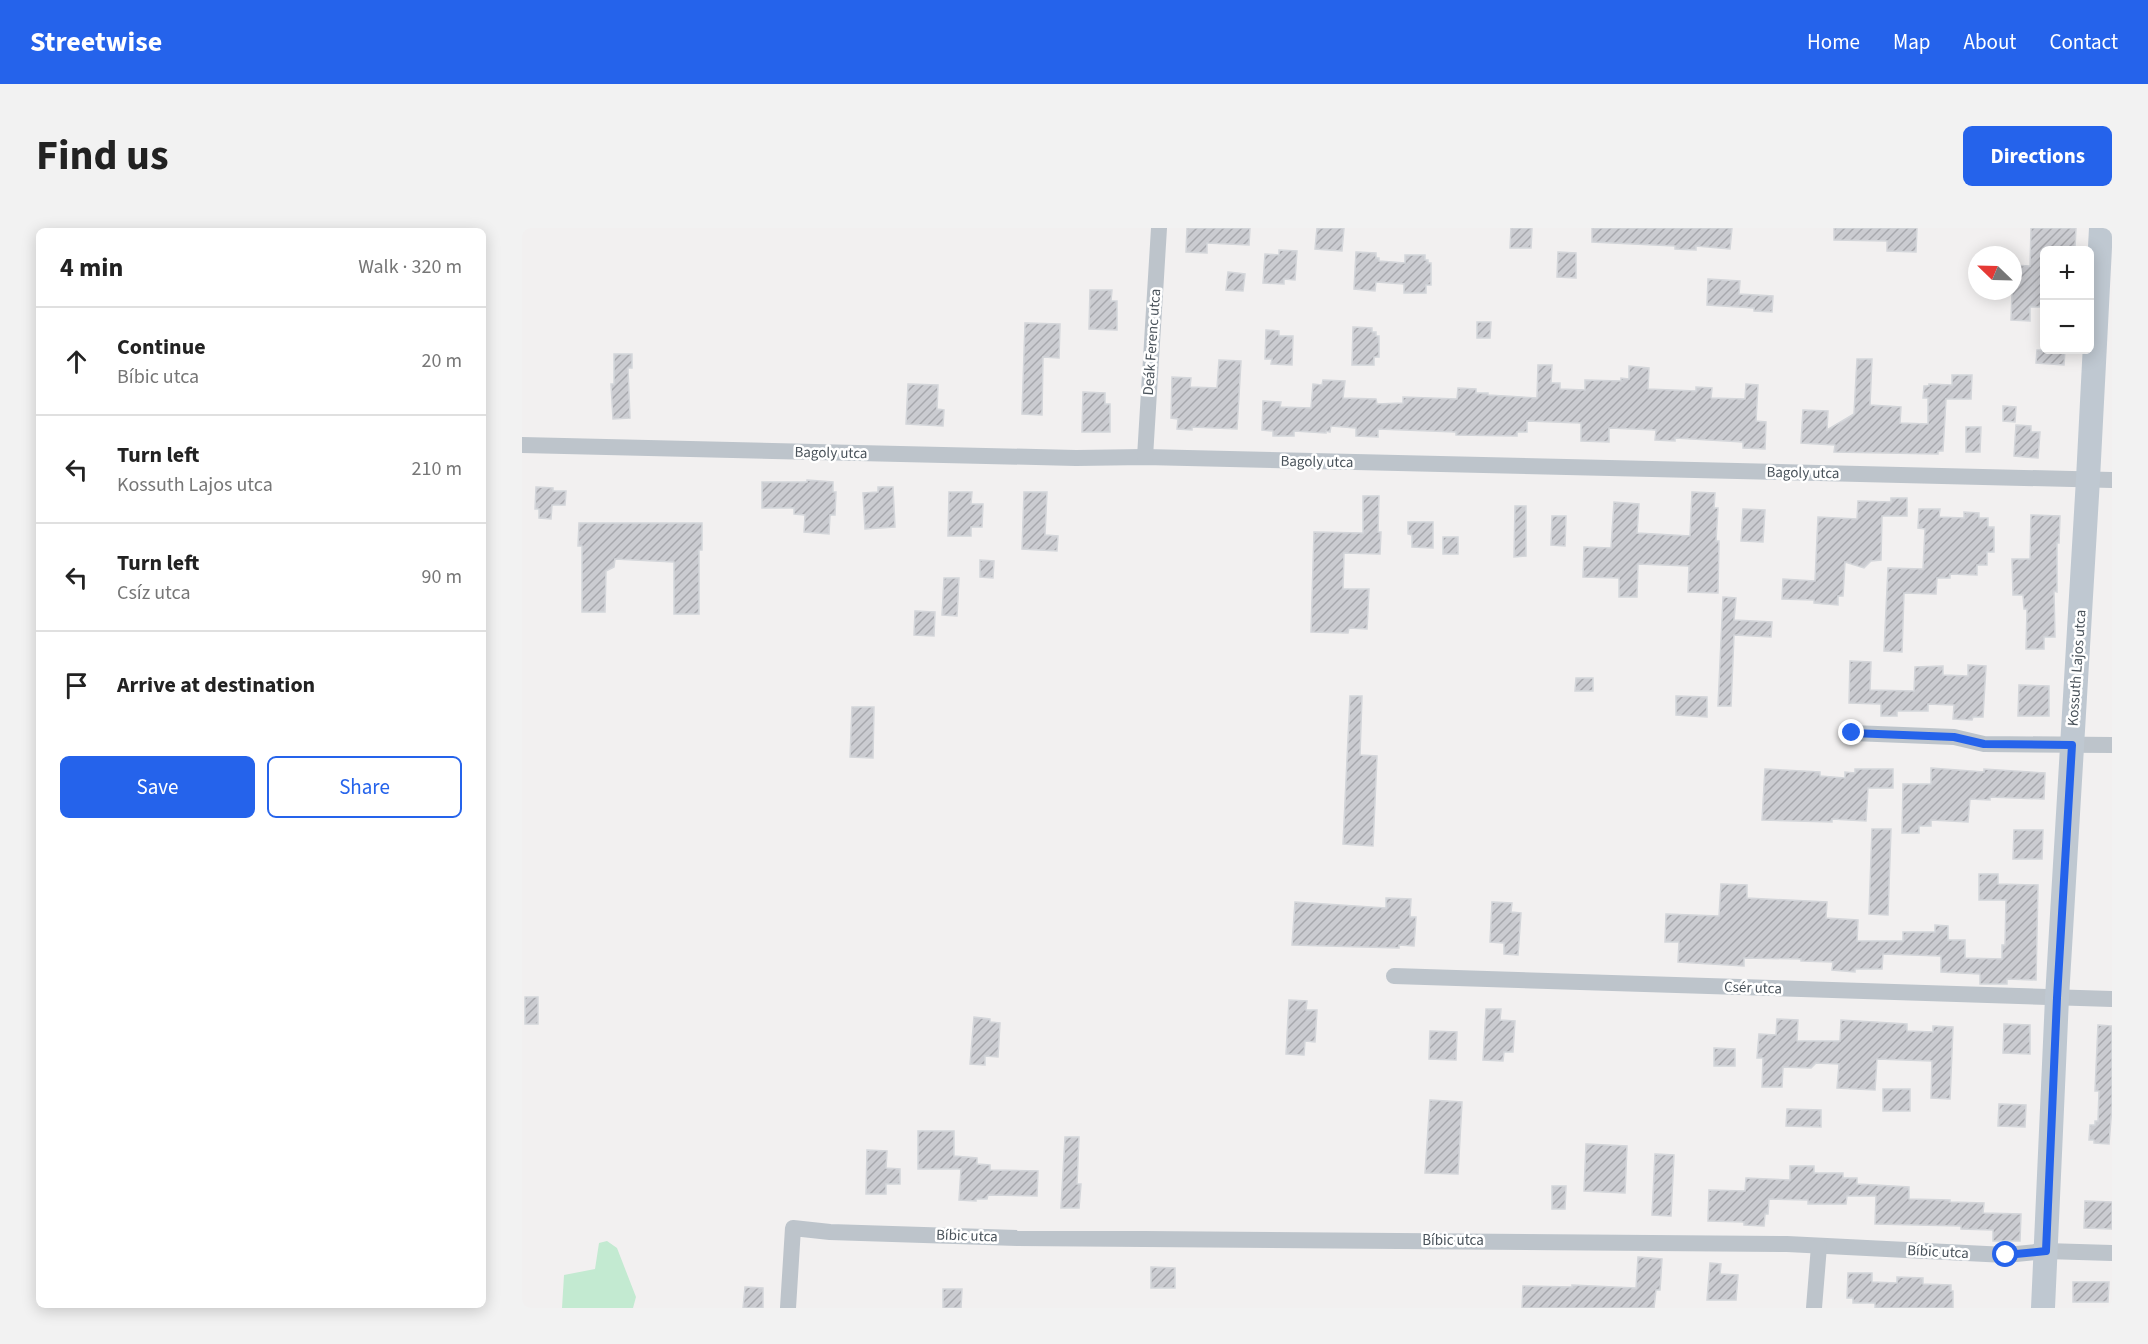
<!DOCTYPE html>
<meta charset="utf-8">
<style>
body{margin:0;font-family:"Source Sans 3",sans-serif;background:#f2f2f2;color:#222}
.controls{position:absolute;right:18px;top:18px;display:grid;overflow:hidden;border-radius:9px;box-shadow:0 3px 15px #0003}
.controls button{width:54px;height:54px;display:grid;place-items:center;padding:0;border:0;border-bottom:2px solid #e0e0e0;background:#fff;color:#222;font:30px sans-serif}
.compass{position:absolute;left:1446px;top:18px;width:54px;height:54px;border-radius:50%;background:#fff;box-shadow:0 3px 15px #0003;rotate:293deg}
.stop{position:absolute;width:18px;height:18px;margin:-14px;border:4px solid #2563eb;border-radius:50%;background:#fff}
.stop.end{background:#2563eb;border-color:#fff;box-shadow:0 2px 6px #0008}
.list{margin:0;padding:0;list-style:none}
h2{display:flex;justify-content:space-between;align-items:center;height:78px;margin:0;padding:0 24px;font-size:26px}
h2 small{font-size:20px;font-weight:400;color:#767676}
.list li{display:grid;grid-template-columns:39px 1fr auto;gap:18px;align-items:center;box-sizing:border-box;height:108px;padding:0 24px;border-top:2px solid #e0e0e0}
.list b{display:block;font-size:22px;white-space:nowrap}
.list p{margin:0;font-size:20px;white-space:nowrap;color:#767676}
.list em{font-size:20px;font-style:normal;color:#767676}
.actions{display:flex;gap:12px;padding:18px 24px}
.actions a{flex:1;padding:14px 0;border:2px solid #2563eb;border-radius:9px;text-align:center;font-size:21px;color:#2563eb}
.actions .main{background:#2563eb;color:#fff}
.icon{flex:none;width:33px;height:33px;fill:none;stroke:currentColor;stroke-width:2;stroke-linecap:round;stroke-linejoin:round}
.map{position:relative;flex:none;width:1590px;height:1080px;overflow:hidden;border-radius:9px}
header{display:flex;align-items:center;gap:36px;box-sizing:border-box;height:84px;padding:0 30px;background:#2563eb;color:#fff}
header strong{font-size:28px}
nav{display:flex;gap:33px;margin-inline-start:auto;font-size:21px}
.intro{display:flex;align-items:center;justify-content:space-between;box-sizing:border-box;height:144px;padding:0 36px}
h1{margin:0;font-size:42px}
.button{padding:15px 27px;border-radius:9px;background:#2563eb;color:#fff;font-size:21px;font-weight:700}
main{display:flex;gap:36px;padding:0 36px}
aside{flex:1;background:#fff;border-radius:9px;box-shadow:0 3px 15px #0003}
.map>svg:first-child{display:block}
</style>
<header>
<strong>Streetwise</strong>
<nav><a>Home</a><a>Map</a><a>About</a><a>Contact</a></nav>
</header>
<div class="intro"><h1>Find us</h1><a class="button">Directions</a></div>
<main>
<aside>
<h2>4 min<small>Walk · 320 m</small></h2>
<ul class="list">
<li><svg class="icon" aria-label="ahead" viewBox="0 0 24 24"><path d="M12 20V5M6 11l6-6 6 6"/></svg><div><b>Continue</b><p>Bíbic utca</p></div><em>20 m</em></li>
<li><svg class="icon" aria-label="left" viewBox="0 0 24 24"><path d="M17 20v-9H6M10 6l-5 5 5 5"/></svg><div><b>Turn left</b><p>Kossuth Lajos utca</p></div><em>210 m</em></li>
<li><svg class="icon" aria-label="left" viewBox="0 0 24 24"><path d="M17 20v-9H6M10 6l-5 5 5 5"/></svg><div><b>Turn left</b><p>Csíz utca</p></div><em>90 m</em></li>
<li><svg class="icon" aria-label="arrive" viewBox="0 0 24 24"><path d="M6 21V4h12l-3 4 3 4H6"/></svg><div><b>Arrive at destination</b></div></li>
</ul>
<div class="actions"><a class="main">Save</a><a>Share</a></div>
</aside>
<div class="map">
<svg width="1590" height="1080" viewBox="0 0 1590 1080">
<defs>
<pattern id="building-hatch" width="6" height="6" patternUnits="userSpaceOnUse" patternTransform="scale(1.5)"><rect width="6" height="6" fill="#cbccd1"/><path d="M-1 1l2-2M0 6l6-6M5 7l2-2" fill="none" stroke="#a7a8ad"/></pattern>
</defs>
<rect width="100%" height="100%" fill="#f2f0f0"/>
<polygon fill="#c3ead1" points="85,1013 95,1020 114,1069 111,1080 40,1080 42,1047 73,1041 77,1015"/>
<g fill="url(#building-hatch)" stroke="#d4d6da" stroke-width="1.5">
<polygon points="665,0 728,0 727,17 685,15 685,25 664,24"/>
<polygon points="795,0 822,0 820,23 793,21"/>
<polygon points="989,0 1010,0 1009,20 988,20"/>
<polygon points="1070,0 1210,0 1208,21 1174,18 1174,22 1153,21 1153,18 1070,14"/>
<polygon points="1312,0 1395,0 1394,24 1365,23 1365,13 1312,12"/>
<polygon points="1509,0 1554,0 1553,20 1547,20 1547,22 1522,22 1522,79 1508,79 1508,93 1489,92 1491,37 1508,38"/>
<polygon points="757,22 775,23 773,52 762,51 762,56 741,55 743,26 757,27"/>
<polygon points="834,24 854,25 854,30 857,30 857,33 883,35 883,27 903,27 903,32 906,32 906,35 909,35 909,57 904,57 904,65 882,65 882,56 854,54 853,63 832,61"/>
<polygon points="1036,24 1054,25 1054,50 1035,49"/>
<polygon points="706,44 723,46 721,63 704,62"/>
<polygon points="1186,51 1218,53 1217,66 1251,68 1250,84 1232,83 1232,80 1185,77"/>
<polygon points="568,62 590,62 589,73 595,73 595,102 567,101"/>
<polygon points="955,94 969,94 968,110 955,110"/>
<polygon points="503,95 538,96 537,130 521,129 520,187 500,186"/>
<polygon points="831,99 850,100 850,104 854,104 854,108 857,108 857,129 852,129 852,137 830,137"/>
<polygon points="744,102 757,103 757,108 771,108 770,137 749,136 750,131 743,131"/>
<polygon points="1515,122 1543,122 1542,137 1514,135"/>
<polygon points="92,126 110,126 110,140 106,140 108,190 91,191 89,156 92,156"/>
<polygon points="1335,131 1350,131 1348,177 1379,179 1378,195 1406,196 1406,170 1401,170 1402,158 1407,158 1407,156 1430,157 1430,147 1450,147 1449,171 1424,171 1421,223 1416,223 1416,226 1312,224 1313,217 1279,215 1281,182 1306,183 1305,202 1332,186"/>
<polygon points="697,132 719,133 715,201 670,199 670,202 655,201 656,191 649,190 650,149 669,150 668,159 695,160"/>
<polygon points="1016,137 1030,137 1029,155 1038,155 1038,161 1063,162 1063,152 1099,153 1099,150 1107,151 1107,138 1127,140 1126,161 1174,163 1174,159 1190,160 1189,170 1223,171 1224,156 1236,157 1234,193 1244,194 1243,221 1221,220 1221,214 1153,210 1153,213 1133,212 1134,202 1087,200 1087,214 1059,213 1059,195 1005,193 1005,204 995,204 995,208 934,207 934,204 856,201 856,209 834,208 834,200 809,198 808,204 804,203 804,205 772,203 772,208 751,208 751,203 740,202 741,173 759,174 758,179 789,180 791,156 800,157 801,152 823,153 821,170 854,171 855,176 881,175 881,169 935,171 936,160 954,161 954,165 966,165 966,167 1015,170"/>
<polygon points="386,156 416,157 415,181 422,182 421,198 384,196"/>
<polygon points="561,164 583,165 583,176 588,176 588,204 560,204"/>
<polygon points="1481,178 1494,179 1493,194 1481,193"/>
<polygon points="1494,197 1509,198 1509,204 1518,204 1516,230 1492,228"/>
<polygon points="1444,199 1459,199 1458,224 1444,224"/>
<polygon points="285,252 311,254 311,264 314,264 313,287 308,287 307,306 282,304 283,287 272,286 272,280 240,280 240,254 285,254"/>
<polygon points="14,259 31,260 31,263 44,263 43,277 30,277 29,291 17,290 17,281 13,281"/>
<polygon points="356,259 371,259 373,299 343,301 341,265 356,264"/>
<polygon points="427,264 450,264 449,276 461,276 460,299 449,299 449,308 426,308"/>
<polygon points="502,264 525,264 523,307 536,308 535,323 500,321"/>
<polygon points="1170,264 1193,265 1192,280 1196,280 1194,313 1197,313 1196,365 1166,364 1167,338 1116,336 1115,369 1097,369 1097,350 1061,349 1062,319 1089,320 1092,274 1117,276 1115,305 1168,308"/>
<polygon points="841,268 857,268 856,304 859,304 858,326 822,325 821,361 847,361 845,401 827,400 826,405 789,404 792,304 841,305"/>
<polygon points="1369,270 1385,270 1385,288 1360,288 1359,332 1349,333 1342,340 1323,334 1321,368 1316,368 1316,377 1292,375 1292,372 1260,371 1261,351 1293,353 1296,289 1335,291 1336,273 1369,274"/>
<polygon points="993,278 1004,278 1004,328 992,329"/>
<polygon points="1221,281 1243,282 1241,314 1219,313"/>
<polygon points="1397,281 1418,281 1417,289 1442,290 1442,284 1457,285 1457,290 1466,290 1466,299 1472,299 1472,324 1465,324 1465,337 1455,337 1455,347 1428,346 1428,350 1415,350 1414,366 1382,365 1380,424 1362,423 1366,340 1401,341 1403,301 1396,300"/>
<polygon points="1509,287 1538,288 1537,315 1535,315 1535,364 1532,363 1533,409 1522,409 1522,421 1504,421 1505,381 1502,381 1501,367 1491,367 1490,331 1508,331"/>
<polygon points="1030,288 1044,288 1043,318 1029,317"/>
<polygon points="886,294 911,294 911,320 890,319 890,307 886,306"/>
<polygon points="57,295 180,295 180,322 177,322 177,386 152,386 152,334 93,331 92,339 84,343 83,384 60,384 60,318 56,318"/>
<rect x="921" y="309" width="15" height="17"/>
<polygon points="458,332 472,333 471,350 458,349"/>
<polygon points="422,350 437,350 435,388 420,387"/>
<polygon points="1201,369 1214,370 1212,392 1250,394 1249,409 1212,407 1209,478 1196,478"/>
<polygon points="393,383 413,384 412,408 392,407"/>
<polygon points="1328,433 1349,434 1348,462 1392,463 1393,439 1421,438 1421,447 1446,448 1446,437 1464,438 1461,489 1451,489 1450,492 1431,491 1432,477 1406,476 1406,483 1375,483 1375,488 1359,488 1359,476 1327,475"/>
<polygon points="1054,450 1071,450 1071,463 1053,463"/>
<polygon points="1497,457 1527,458 1527,488 1496,488"/>
<polygon points="828,468 840,468 838,527 855,528 851,618 821,616"/>
<polygon points="1154,468 1185,469 1185,489 1154,487"/>
<polygon points="330,479 352,479 351,530 328,529"/>
<polygon points="1409,540 1462,544 1462,541 1523,545 1522,571 1468,569 1468,572 1448,571 1446,594 1409,592 1409,598 1397,598 1397,605 1380,605 1381,556 1409,556"/>
<polygon points="1243,541 1298,544 1298,548 1323,550 1323,544 1333,545 1333,541 1371,541 1371,560 1346,560 1344,593 1310,591 1310,594 1240,592"/>
<polygon points="1350,601 1369,601 1366,687 1347,686"/>
<polygon points="1492,602 1521,602 1520,631 1491,631"/>
<polygon points="1457,646 1476,646 1476,656 1516,657 1514,752 1485,751 1485,756 1458,756 1458,746 1419,744 1419,728 1361,726 1360,741 1333,741 1333,744 1310,742 1311,734 1279,733 1279,731 1222,730 1222,738 1156,734 1157,714 1143,714 1144,686 1197,688 1199,656 1225,657 1225,670 1305,674 1304,690 1336,692 1335,713 1381,713 1381,704 1413,704 1413,697 1426,698 1426,712 1443,712 1443,730 1480,731 1480,717 1483,717 1484,672 1457,672"/>
<polygon points="864,670 889,671 888,689 894,689 892,718 877,717 877,720 770,717 773,674 864,680"/>
<polygon points="970,674 990,675 989,684 999,685 996,727 982,726 982,715 968,714"/>
<rect x="3" y="769" width="13" height="27"/>
<polygon points="767,772 785,773 784,782 795,782 793,814 783,813 782,827 764,826"/>
<polygon points="964,781 979,781 978,792 993,793 991,824 982,824 981,833 961,832"/>
<polygon points="452,789 468,791 468,794 478,795 476,829 463,828 463,837 448,836"/>
<polygon points="1255,791 1276,792 1275,813 1318,813 1319,792 1385,796 1385,803 1411,804 1411,798 1431,799 1428,871 1409,870 1410,833 1355,831 1353,862 1315,860 1317,836 1294,835 1289,840 1261,839 1260,859 1240,859 1241,830 1235,830 1237,806 1254,807"/>
<polygon points="1482,796 1508,797 1508,826 1481,825"/>
<polygon points="1576,797 1590,798 1590,878 1587,916 1572,915 1572,912 1567,912 1568,897 1573,897 1573,893 1576,893 1577,863 1573,863"/>
<polygon points="908,803 935,804 934,832 907,831"/>
<polygon points="1192,820 1213,821 1213,838 1192,838"/>
<rect x="1361" y="861" width="27" height="22"/>
<polygon points="908,872 940,874 936,946 903,945"/>
<polygon points="1477,876 1504,877 1503,899 1476,898"/>
<polygon points="1265,881 1299,882 1299,899 1264,898"/>
<polygon points="396,903 432,903 432,928 455,930 455,936 468,937 468,942 516,943 515,968 466,967 465,971 454,971 454,973 437,972 439,941 396,941"/>
<polygon points="543,909 557,909 555,956 559,956 557,980 539,980"/>
<polygon points="1064,916 1105,918 1103,965 1062,963"/>
<polygon points="345,922 365,923 364,940 378,941 378,956 364,956 364,966 344,966"/>
<polygon points="1133,926 1152,927 1149,988 1130,987"/>
<polygon points="1268,938 1292,938 1292,945 1321,945 1321,950 1335,950 1335,956 1387,959 1387,971 1428,972 1428,974 1462,975 1461,985 1499,986 1498,1013 1471,1013 1471,1002 1439,1001 1439,998 1353,996 1354,968 1325,968 1324,976 1286,976 1286,972 1247,971 1246,986 1243,986 1242,998 1222,997 1222,994 1186,993 1187,962 1223,963 1224,950 1268,952"/>
<polygon points="1030,958 1044,958 1043,981 1030,981"/>
<polygon points="1563,973 1590,974 1590,1001 1562,1000"/>
<polygon points="1116,1029 1140,1031 1138,1062 1134,1062 1132,1080 1000,1080 1001,1058 1050,1059 1050,1057 1114,1060"/>
<polygon points="1188,1035 1199,1036 1198,1046 1216,1047 1214,1072 1185,1072"/>
<polygon points="629,1039 653,1040 653,1060 629,1060"/>
<polygon points="1326,1045 1350,1045 1350,1054 1375,1055 1375,1049 1401,1050 1401,1056 1429,1057 1429,1063 1431,1063 1431,1080 1353,1080 1353,1075 1331,1075 1331,1070 1325,1070"/>
<polygon points="1551,1054 1587,1054 1586,1074 1551,1074"/>
<polygon points="223,1059 241,1060 241,1080 221,1080"/>
<polygon points="421,1061 440,1061 439,1080 421,1080"/>
</g>
<g fill="none" stroke-linecap="round" stroke-linejoin="round">
<g stroke="#bdc4cb" stroke-width="16">
<polyline points="0,217 554,230 623,229 1590,252"/>
<polyline points="623,229 637,0"/>
<polyline points="1330,505 1432,509 1462,516 1590,517"/>
<polyline points="872,748 1590,771"/>
<polyline points="266,1080 271,1000 308,1004 495,1010 1265,1016 1484,1027 1524,1023 1590,1025"/>
<polyline points="1292,1080 1297,1018"/>
</g>
<polyline stroke="#bfc8d1" stroke-width="24" points="1521,1080 1535,770 1566,251 1579,0"/>
</g>
<g fill="none" stroke-linecap="round" stroke-linejoin="round">
<polyline stroke="#2563eb" stroke-width="8" points="1330,505 1432,509 1462,516 1550,517 1535,770 1524,1023 1484,1027"/>
</g>
<g text-anchor="middle" dominant-baseline="central" stroke-width="5" stroke-linejoin="round" paint-order="stroke">
<g font-size="15" fill="#4a535b" stroke="#fff">
<text transform="translate(630 114) rotate(-86)">Deák Ferenc utca</text>
<text transform="translate(309 225) rotate(1)">Bagoly utca</text>
<text transform="translate(795 234) rotate(1)">Bagoly utca</text>
<text transform="translate(1281 245) rotate(1)">Bagoly utca</text>
<text transform="translate(1555 440) rotate(-86)">Kossuth Lajos utca</text>
<text transform="translate(1231 760) rotate(2)">Csér utca</text>
<text transform="translate(445 1008) rotate(2)">Bíbic utca</text>
<text x="931" y="1012">Bíbic utca</text>
<text transform="translate(1416 1024) rotate(3)">Bíbic utca</text>
</g>
</g>
</svg>
<div class="controls">
<button>+</button>
<button>−</button>
</div>
<svg class="compass" viewBox="-18 -18 36 36"><path d="M0-13l5 13h-10z" fill="#e53935"/><path d="M0 13l5-13h-10z" fill="#767676"/></svg>
<div class="stop" style="left:1484px;top:1027px"></div>
<div class="stop end" style="left:1330px;top:505px"></div>
</div>
</main>
